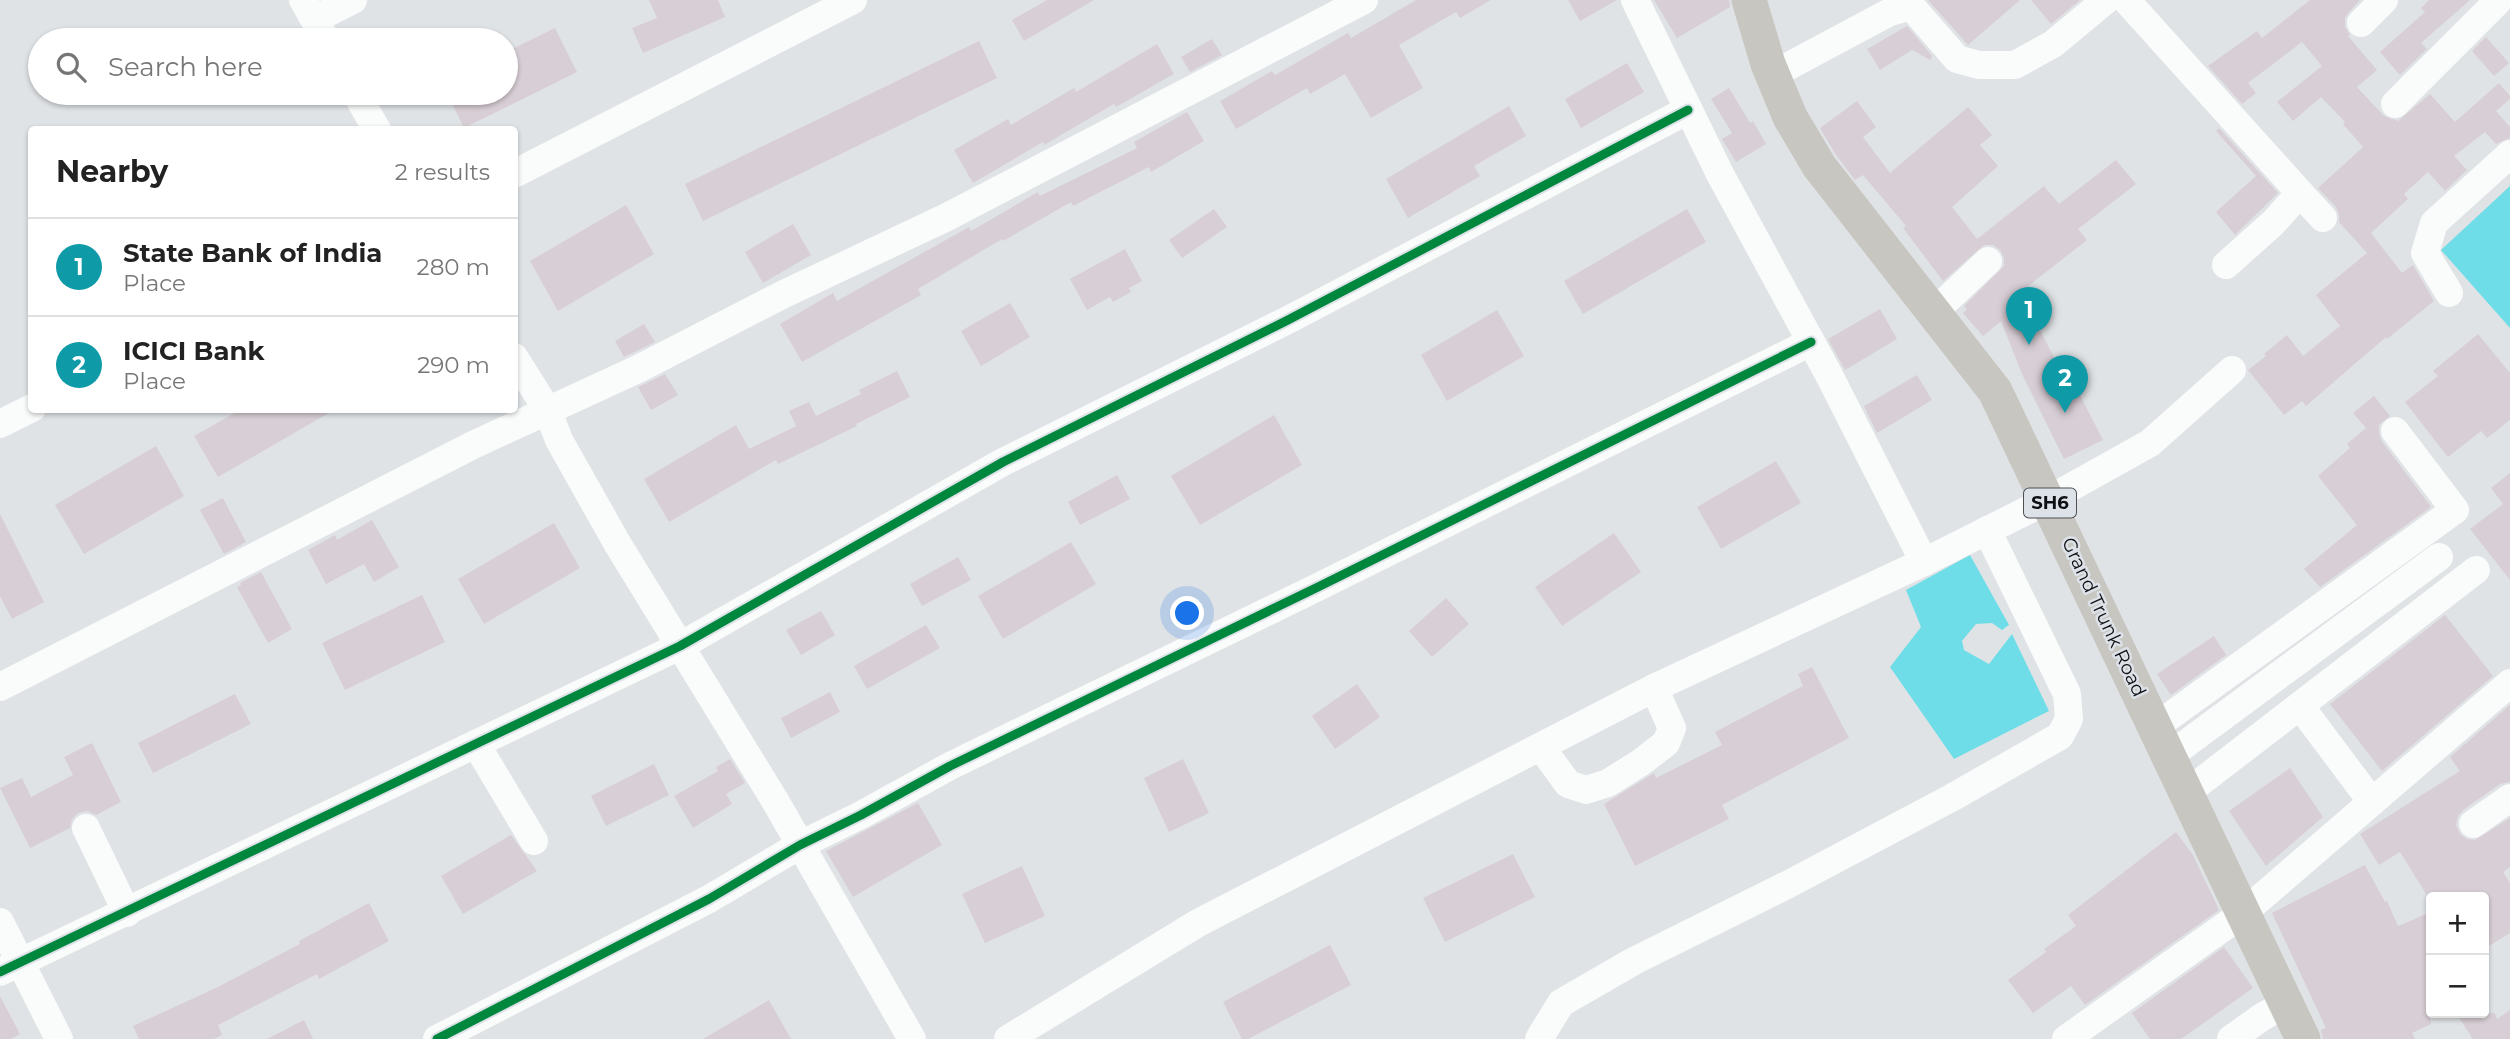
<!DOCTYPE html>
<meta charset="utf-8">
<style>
body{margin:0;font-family:Montserrat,sans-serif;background:#f6f6f6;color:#222}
.controls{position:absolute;right:21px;bottom:21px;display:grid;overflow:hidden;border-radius:7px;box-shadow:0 2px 5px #0004}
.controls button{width:63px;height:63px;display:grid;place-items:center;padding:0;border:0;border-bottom:2px solid #e0e0e0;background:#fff;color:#222;font:35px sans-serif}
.you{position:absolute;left:1188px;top:614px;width:24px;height:24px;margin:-18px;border:5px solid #fff;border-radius:50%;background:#1a73e8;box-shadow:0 0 0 10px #1a73e833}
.badge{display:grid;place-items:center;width:46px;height:46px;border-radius:50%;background:#585a5d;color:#fff;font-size:23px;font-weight:700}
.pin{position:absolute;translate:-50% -58px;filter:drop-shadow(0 2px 4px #0008)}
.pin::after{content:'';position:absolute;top:37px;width:24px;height:21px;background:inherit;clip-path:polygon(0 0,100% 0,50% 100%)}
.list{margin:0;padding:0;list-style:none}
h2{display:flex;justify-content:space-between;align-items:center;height:91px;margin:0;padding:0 28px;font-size:30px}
h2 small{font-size:23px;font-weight:400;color:#767676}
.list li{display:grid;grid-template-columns:46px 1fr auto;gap:21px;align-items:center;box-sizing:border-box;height:98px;padding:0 28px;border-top:2px solid #e0e0e0}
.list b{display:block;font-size:26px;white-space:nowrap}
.list p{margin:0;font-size:23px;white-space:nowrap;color:#767676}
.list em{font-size:23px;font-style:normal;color:#767676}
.icon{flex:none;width:38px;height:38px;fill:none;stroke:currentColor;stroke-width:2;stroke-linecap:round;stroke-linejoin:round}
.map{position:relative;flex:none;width:2510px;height:1039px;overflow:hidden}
.search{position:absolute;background:#fff;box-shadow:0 2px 5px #0004;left:28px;top:28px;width:490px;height:77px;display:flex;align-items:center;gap:18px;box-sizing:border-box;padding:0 24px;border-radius:38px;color:#767676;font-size:26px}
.panel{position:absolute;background:#fff;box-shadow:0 2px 5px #0004;left:28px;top:126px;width:490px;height:287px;border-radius:7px}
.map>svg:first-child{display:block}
</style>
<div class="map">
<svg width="2510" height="1039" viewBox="0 0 2510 1039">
<rect width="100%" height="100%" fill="#e0e3e6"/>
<g fill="#6fdde8">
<polygon points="2510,186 2510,328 2441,250"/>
<polygon points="1970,555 2009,625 2002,630 1992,623 1976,624 1962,641 1964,650 1989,664 2012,634 2049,711 1954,759 1890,667 1921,627 1906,590"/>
</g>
<g fill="#d8ced5">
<polygon points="649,0 718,0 725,17 643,53 632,28 657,18"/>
<polygon points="1047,0 1094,0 1024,41 1012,20"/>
<polygon points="1416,0 1491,0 1460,18 1456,12 1399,45 1423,88 1371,118 1345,74 1310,94 1307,88 1236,129 1220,101 1272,71 1275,75 1348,33 1351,38"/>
<polygon points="1568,0 1617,0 1580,21"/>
<polygon points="1654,0 1729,0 1730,7 1677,38"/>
<polygon points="1928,0 2020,0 1968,45"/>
<polygon points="2031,0 2080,0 2051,24"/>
<polygon points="2310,0 2360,0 2349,12 2345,18 2345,27 2350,35 2348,36 2377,70 2357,87 2384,116 2398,121 2430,94 2455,122 2499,83 2510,96 2510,99 2496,111 2510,127 2510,138 2496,144 2485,132 2454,156 2467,170 2445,191 2428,172 2404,194 2408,199 2371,233 2402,273 2413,265 2434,301 2387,339 2386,337 2306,406 2302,401 2284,415 2248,370 2266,356 2264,354 2287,335 2303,356 2340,326 2316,295 2367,253 2339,222 2339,215 2336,207 2318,188 2363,147 2343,124 2345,122 2321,97 2293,121 2277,102 2322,66 2302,42 2248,83 2256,93 2242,104 2208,66 2257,31 2262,38"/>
<polygon points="2429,0 2470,0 2421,43 2427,49 2400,75 2380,52 2425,12 2421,8"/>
<polygon points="1907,26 1932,56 1930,60 1912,50 1880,70 1867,49"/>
<polygon points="555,28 577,72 464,128 447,93 506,93 506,52"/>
<polygon points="2486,37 2509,63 2494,76 2472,51"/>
<polygon points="1212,39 1222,55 1190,72 1181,57"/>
<polygon points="979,41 997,78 703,221 685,184"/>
<polygon points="1157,44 1174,74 1116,107 1114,104 1044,145 1043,142 973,183 954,150 1008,119 1011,125 1074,88 1076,92"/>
<polygon points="1627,63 1644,92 1581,128 1565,99"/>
<polygon points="1729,88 1750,123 1753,121 1766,144 1736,162 1722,139 1732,133 1711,99"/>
<polygon points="1857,101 1876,127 1863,137 1890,173 1968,107 1992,135 1980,145 1998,166 1952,207 1977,239 2044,186 2059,204 2116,160 2136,184 2078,229 2087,240 2018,294 2027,305 2059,367 2064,364 2103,440 2064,459 2022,374 2001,321 1983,336 1963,313 1967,309 1964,306 2004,266 2004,258 2000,250 1993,245 1984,245 1943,281 1903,228 1906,226 1863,175 1855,180 1836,155 1820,128"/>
<polygon points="1509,106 1526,136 1474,166 1480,176 1408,218 1386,179"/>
<polygon points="1187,112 1204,141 1151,172 1149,167 1073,206 1071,202 1003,241 1002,239 918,289 921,295 802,362 780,324 833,293 837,301 969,227 971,231 1038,192 1040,196 1137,148 1134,142"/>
<polygon points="2219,128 2278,193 2235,235 2216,212 2256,176 2216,131"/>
<polygon points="626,205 654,254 558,311 530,261"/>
<polygon points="1214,209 1227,227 1182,258 1169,240"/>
<polygon points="1687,209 1706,242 1583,314 1564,281"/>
<polygon points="793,224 811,255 763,283 745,252"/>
<polygon points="1125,249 1142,281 1129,288 1131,292 1113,302 1110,297 1087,310 1070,279"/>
<polygon points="1010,303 1030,337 981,366 961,331"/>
<polygon points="1880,309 1897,339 1845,370 1828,339"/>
<polygon points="1497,310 1524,356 1447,401 1421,355"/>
<polygon points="644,324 655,342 624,357 615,341"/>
<polygon points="2478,334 2510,373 2510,420 2487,438 2481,431 2448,457 2405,402 2438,376 2433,371"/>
<polygon points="897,371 910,397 856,424 857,426 778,464 776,460 669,522 644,479 736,425 749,449 796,426 789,411 809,402 816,416 861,394 859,390"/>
<polygon points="665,374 678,395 651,410 638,387"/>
<polygon points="1917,375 1932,400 1877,433 1864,406"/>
<polygon points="2374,396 2390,416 2379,425 2379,432 2381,440 2431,507 2320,587 2304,569 2357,525 2318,476 2350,448 2347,444 2366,428 2353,413"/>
<polygon points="240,410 334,410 218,477 194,436"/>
<polygon points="1274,415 1302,465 1200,525 1171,476"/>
<polygon points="156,446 184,496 84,554 55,505"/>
<polygon points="1776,461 1801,503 1721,549 1697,507"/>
<polygon points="2510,473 2510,580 2470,529 2503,504 2491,488"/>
<polygon points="1117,475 1130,499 1080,525 1068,502"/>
<polygon points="223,498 246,542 224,554 200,510"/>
<polygon points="0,514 44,602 12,619 0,596"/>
<polygon points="372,520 399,567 374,582 364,564 326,584 308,550 335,535 337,540"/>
<polygon points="554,523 580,568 484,624 458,579"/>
<polygon points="1614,533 1641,572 1562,626 1535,587"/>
<polygon points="1071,542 1096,584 1003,639 978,596"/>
<polygon points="958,557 971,580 922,606 910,584"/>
<polygon points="261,572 292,629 268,643 237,587 241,585 240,583"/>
<polygon points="422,595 445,642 345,690 322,643"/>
<polygon points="1446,598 1469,624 1432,657 1409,631"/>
<polygon points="821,611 835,635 801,655 786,630"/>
<polygon points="2445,615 2493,676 2382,771 2330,704"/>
<polygon points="926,625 940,648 867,689 854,666"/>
<polygon points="2214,636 2226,655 2171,695 2157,674"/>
<polygon points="1812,667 1849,738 1722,805 1729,819 1635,866 1604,804 1654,773 1656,778 1722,745 1715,732 1803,686 1798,674"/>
<polygon points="1357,684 1380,717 1335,749 1312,716"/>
<polygon points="830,692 840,712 791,738 781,718"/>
<polygon points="235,694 251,724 153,773 138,743"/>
<polygon points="2510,705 2510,782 2500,784 2463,810 2458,816 2456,825 2460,834 2467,839 2475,840 2510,818 2510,867 2503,872 2510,883 2510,933 2484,949 2484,897 2428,897 2400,852 2379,865 2360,834 2460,771 2450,757"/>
<polygon points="92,743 121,802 96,815 87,811 78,813 72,819 70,828 30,848 0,788 22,778 31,797 73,775 64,757"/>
<polygon points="730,759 745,783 726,794 732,804 693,828 674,796 718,771 716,767"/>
<polygon points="1183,759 1209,813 1169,832 1144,778"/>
<polygon points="654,764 669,795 606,826 591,796"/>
<polygon points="2290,768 2323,817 2266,866 2229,811"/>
<polygon points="918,803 942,845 853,897 826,851"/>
<polygon points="2176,832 2193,855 2219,910 2085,1005 2071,986 2033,1013 2008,980 2046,952 2044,949 2076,926 2068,915"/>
<polygon points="511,835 537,871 463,914 441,876"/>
<polygon points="1513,854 1535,897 1445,942 1423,898"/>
<polygon points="2365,865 2385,902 2387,901 2398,926 2431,912 2431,1024 2412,1033 2415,1039 2323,1039 2321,1030 2326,1028 2272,913"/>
<polygon points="1022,866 1045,916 985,943 962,894"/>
<polygon points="369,903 389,941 319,979 317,974 218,1025 222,1035 214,1039 139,1039 133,1026 218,987 300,944 299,941"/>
<polygon points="1330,945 1351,985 1248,1039 1242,1039 1223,1002"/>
<polygon points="2224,947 2253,988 2181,1039 2150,1039 2132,1013"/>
<polygon points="0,996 20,1034 11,1039 0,1039"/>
<polygon points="769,1000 791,1039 703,1039"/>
<polygon points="2510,1010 2510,1039 2473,1039 2456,1013 2495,1013 2497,1019"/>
<polygon points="304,1020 313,1039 267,1039"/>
</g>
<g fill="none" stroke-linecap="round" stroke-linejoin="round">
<g stroke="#fafbfb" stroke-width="28">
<polyline points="303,0 326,40"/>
<polyline points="1635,0 1720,174 1829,375 1924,562"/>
<polyline points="2126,0 2300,193 2273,223 2226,265"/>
<polyline points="315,19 353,0"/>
<polyline points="2361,23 2384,0"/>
<polyline points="1772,75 1890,12 1911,6 1957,59 1979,65 2015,65 2053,44 2106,0"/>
<polyline points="356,93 377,130"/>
<polyline points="2395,104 2498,1"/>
<polyline points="514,174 853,0"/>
<polyline points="2300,193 2323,218"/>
<polyline points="2449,293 2425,253 2434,223 2510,154"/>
<polyline points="1933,313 1988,261"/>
<polyline points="514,357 548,411 559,440 617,543 774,799 912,1039"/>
<polyline points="0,424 32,408"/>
<polyline points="0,687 473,445 638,369 784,294 947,217 1364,0"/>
<polyline points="2300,706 2372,802"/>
<polyline points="2155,727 2455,510 2395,431"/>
<polyline points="476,744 534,841"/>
<polyline points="1541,747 1568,784 1586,790 1608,783 1640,763 1666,743 1672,728 1654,688"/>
<polyline points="2168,757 2439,557"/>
<polyline points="2185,794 2476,570"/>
<polyline points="2473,824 2510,798"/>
<polyline points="86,828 127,913"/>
<polyline points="0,922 59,1039"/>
<polyline points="0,972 680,646 1003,462 1286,321 1688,110"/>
<polyline points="437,1039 709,899 800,845 861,815 950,766 1318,587 1811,342"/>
<polyline points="1008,1039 1198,923 1654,688 1924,562 2048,500 2150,443 2232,370"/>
<polyline points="1539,1039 1561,1003 1634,961 1787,885 1953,797 2060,736 2069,719 2067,694 1987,530"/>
<polyline points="2066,1039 2242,914 2510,683"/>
<polyline points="2231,1039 2262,1017 2285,1004"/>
</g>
<polyline stroke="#c8c6c0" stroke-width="35" points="1749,0 1768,64 1790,117 1819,166 1995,391 2303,1039"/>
<defs>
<g id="cycleway">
<polyline points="0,972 680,646 1003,462 1286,321 1688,110"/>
<polyline points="437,1039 709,899 800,845 861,815 950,766 1318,587 1811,342"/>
</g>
</defs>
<use href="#cycleway" stroke="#dde2e9" stroke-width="13"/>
<use href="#cycleway" stroke="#00873e" stroke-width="9"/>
</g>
<g text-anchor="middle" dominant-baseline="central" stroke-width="5" stroke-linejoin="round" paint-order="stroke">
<rect fill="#dde2e9" stroke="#4d4f53" stroke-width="2" x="2024" y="488.5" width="52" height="29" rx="5"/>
<g font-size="18" font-weight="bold" fill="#0f1013">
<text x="2050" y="503">SH6</text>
</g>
<g font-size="19" fill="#0f1013" stroke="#dde2e9">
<text transform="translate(2104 617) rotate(65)">Grand Trunk Road</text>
</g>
</g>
</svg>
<div class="controls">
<button>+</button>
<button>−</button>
</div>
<div class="you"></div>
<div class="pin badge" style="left:2029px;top:345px;background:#0f9aa8">1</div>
<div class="pin badge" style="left:2065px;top:413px;background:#0f9aa8">2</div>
<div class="search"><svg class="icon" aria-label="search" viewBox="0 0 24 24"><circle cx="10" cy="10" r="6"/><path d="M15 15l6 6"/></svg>Search here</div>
<section class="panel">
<h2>Nearby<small>2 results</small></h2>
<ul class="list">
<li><span class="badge" style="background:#0f9aa8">1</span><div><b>State Bank of India</b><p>Place</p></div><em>280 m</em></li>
<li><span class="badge" style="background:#0f9aa8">2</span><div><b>ICICI Bank</b><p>Place</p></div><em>290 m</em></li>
</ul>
</section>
</div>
